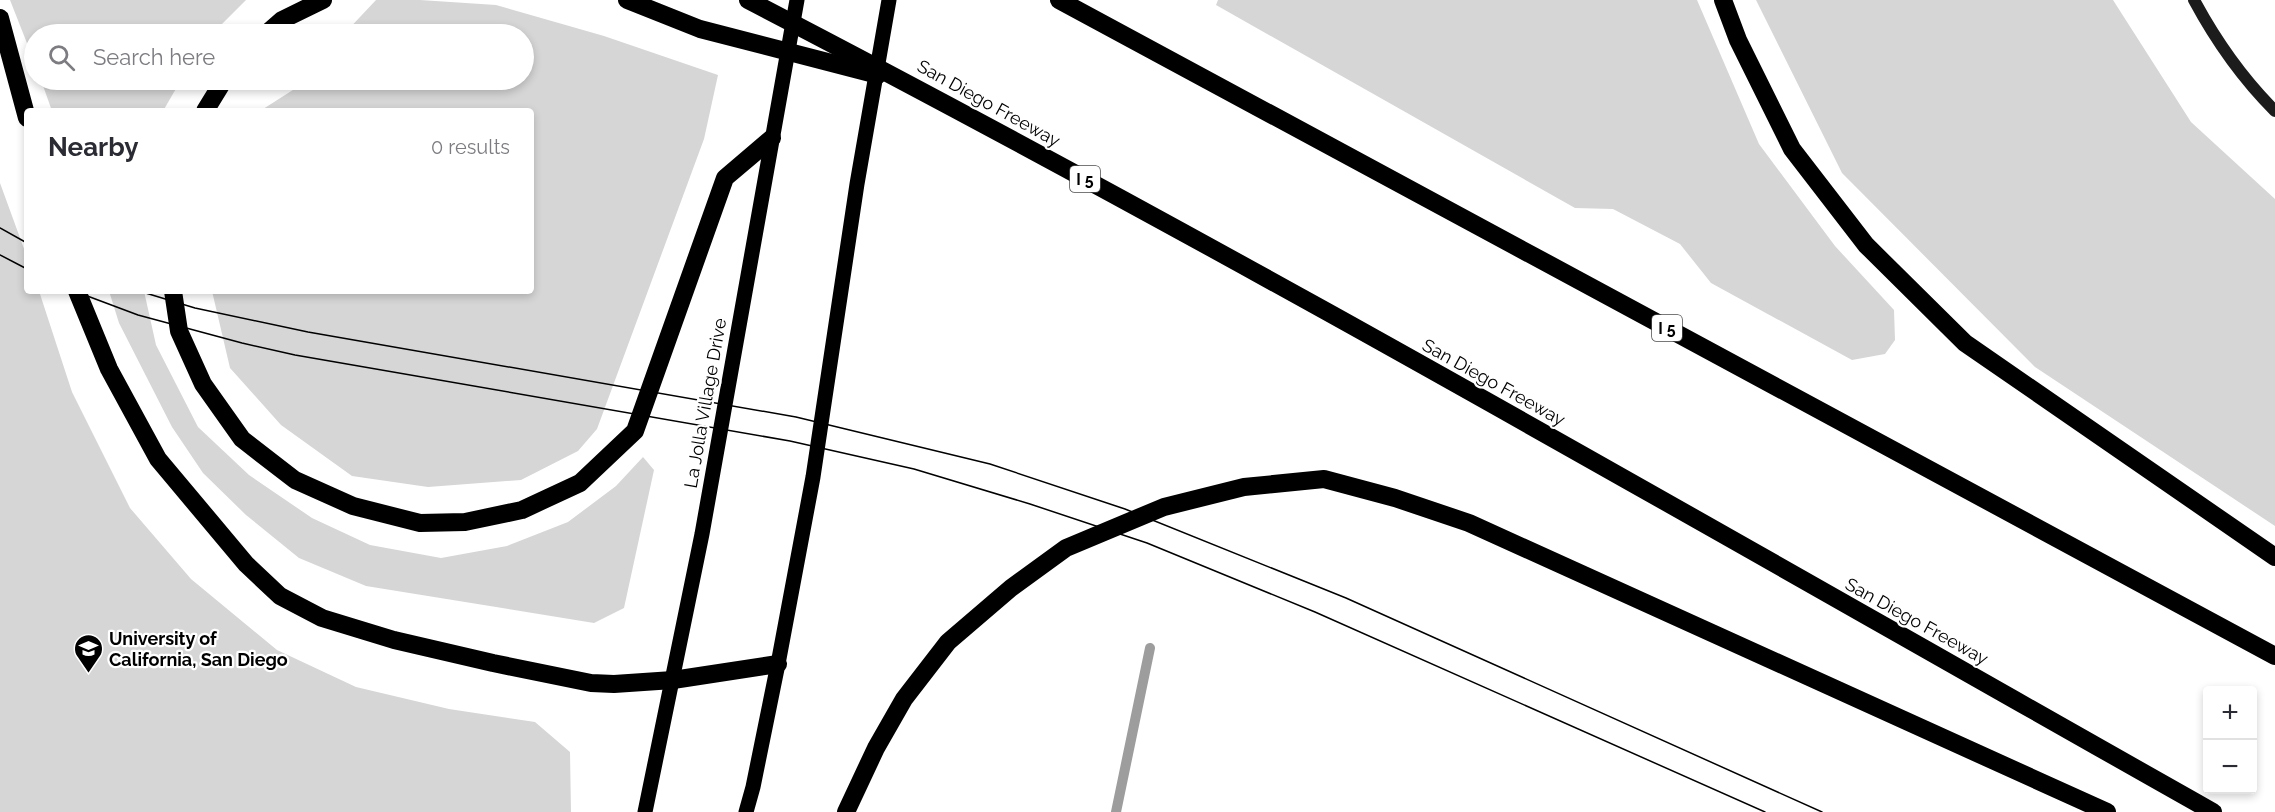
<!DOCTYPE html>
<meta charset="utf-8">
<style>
body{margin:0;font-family:Raleway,sans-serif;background:#f7f7f7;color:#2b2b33}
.controls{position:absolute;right:18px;bottom:18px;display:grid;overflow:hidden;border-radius:6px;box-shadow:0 3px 9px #0003}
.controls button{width:54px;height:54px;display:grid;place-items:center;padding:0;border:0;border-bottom:2px solid #e1e1e2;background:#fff;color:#2b2b33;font:30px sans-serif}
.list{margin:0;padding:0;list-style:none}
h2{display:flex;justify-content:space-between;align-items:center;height:78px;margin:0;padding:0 24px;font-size:26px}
h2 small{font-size:20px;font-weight:400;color:#7c7c81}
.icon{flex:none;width:33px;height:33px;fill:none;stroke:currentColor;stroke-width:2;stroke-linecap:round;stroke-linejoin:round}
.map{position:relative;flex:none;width:2275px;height:812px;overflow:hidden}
.search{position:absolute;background:#fff;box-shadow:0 3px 9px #0003;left:24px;top:24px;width:510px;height:66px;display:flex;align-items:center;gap:15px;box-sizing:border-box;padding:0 21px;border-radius:33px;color:#7c7c81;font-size:22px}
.panel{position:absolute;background:#fff;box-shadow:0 3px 9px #0003;left:24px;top:108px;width:510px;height:186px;border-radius:6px}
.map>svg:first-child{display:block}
</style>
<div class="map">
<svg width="2275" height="812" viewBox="0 0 2275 812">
<rect width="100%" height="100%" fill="#fff"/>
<g fill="#d6d6d6">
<polygon points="10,0 246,0 212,34 34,34 34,61"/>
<polygon points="376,0 420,0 496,5 604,36 718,75 704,139 597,429 578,451 521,480 428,487 352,476 281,425 230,368 212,291 531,291 531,111 260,111 296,88 303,80 524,80 524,34 344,34"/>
<polygon points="1218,0 1697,0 1759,144 1835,246 1894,310 1895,340 1885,354 1852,360 1711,283 1680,244 1613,209 1575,208 1216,5"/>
<polygon points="1756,0 2113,0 2191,122 2275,199 2275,526 2035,367 1842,173"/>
<polygon points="41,80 181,80 163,111 52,111"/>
<polygon points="0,183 27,257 27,291 39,291 72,392 130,508 191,579 277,650 356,687 449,709 535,722 570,752 571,812 0,812"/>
<polygon points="109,291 144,291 156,345 198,427 249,475 312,518 370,545 441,558 507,546 568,522 616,486 643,457 654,470 624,608 594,623 366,586 299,558 246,515 203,473 172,427 119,323"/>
</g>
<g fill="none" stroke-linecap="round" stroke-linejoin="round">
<polyline stroke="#9d9d9d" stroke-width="10" points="1116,812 1150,648"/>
<path stroke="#1c1c1c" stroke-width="12" d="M2194,0c22,41 48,78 81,111"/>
<g stroke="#000" stroke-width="15">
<polyline points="645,812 702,534 797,0"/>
<polyline points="746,812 753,787 778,664 813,477 857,184 889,0"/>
</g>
<g stroke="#000" stroke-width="18">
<polyline points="627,0 700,29 878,75"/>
<path d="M748,0c496,257 979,538 1465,812"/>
<polyline points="1059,0 2275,656"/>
<polyline points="1723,0 1738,40 1792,149 1866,245 1965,343 2275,557"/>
<polyline points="0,18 27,118"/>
<polyline points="266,34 282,20 323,0"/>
<polyline points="205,111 224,80"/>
<polyline points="77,291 109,369 158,459 246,564 280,596 322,618 394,640 493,663 591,683 614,684 673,680 778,664"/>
<polyline points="173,291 179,331 203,384 242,439 295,480 353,506 420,523 465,522 522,510 580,483 635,431 725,178 772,138"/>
<polyline points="846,812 876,748 904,699 948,642 1011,588 1066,548 1164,507 1244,487 1324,479 1395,498 1469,523 2107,812"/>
</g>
<g stroke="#000" stroke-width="1.5">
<polyline points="0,228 27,243"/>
<polyline points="0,255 27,269"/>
<polyline points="74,291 138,315 242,343 295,355 790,441 914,469 1030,504 1147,543 1315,612 1765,812"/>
<polyline points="139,291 195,308 308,332 796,417 990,464 1125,509 1346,598 1822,812"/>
</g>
</g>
<defs>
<symbol id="university-pin" viewBox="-11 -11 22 30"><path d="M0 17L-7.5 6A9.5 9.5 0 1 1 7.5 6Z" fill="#000" stroke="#fff"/><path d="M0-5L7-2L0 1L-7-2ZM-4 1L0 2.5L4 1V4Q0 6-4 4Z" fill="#fff"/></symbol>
</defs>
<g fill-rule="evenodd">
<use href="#university-pin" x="72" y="632" width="33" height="45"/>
</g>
<g text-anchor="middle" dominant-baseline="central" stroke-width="4.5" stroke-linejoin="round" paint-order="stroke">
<g fill="#fff" stroke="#4c4c4c" stroke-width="1.5">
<rect x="1070" y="166" width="30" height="26" rx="4.5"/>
<rect x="1652" y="315" width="30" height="26" rx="4.5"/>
</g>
<g font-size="16" font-weight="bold" fill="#000">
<text x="1085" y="179">I 5</text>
<text x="1667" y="328">I 5</text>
</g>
<g font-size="18" fill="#000" stroke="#fff">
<text transform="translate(989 103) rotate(29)">San Diego Freeway</text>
<text transform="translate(1494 382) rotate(29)">San Diego Freeway</text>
<text transform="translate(705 403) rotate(-80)">La Jolla Village Drive</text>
<text transform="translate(1917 621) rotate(29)">San Diego Freeway</text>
</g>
<g font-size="18" font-weight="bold" fill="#000" stroke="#fff" text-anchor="start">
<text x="109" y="638">University of<tspan x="109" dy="21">California, San Diego</tspan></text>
</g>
</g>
</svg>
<div class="controls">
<button>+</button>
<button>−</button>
</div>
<div class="search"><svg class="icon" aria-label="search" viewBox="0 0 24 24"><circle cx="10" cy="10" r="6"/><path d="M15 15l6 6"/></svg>Search here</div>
<section class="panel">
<h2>Nearby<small>0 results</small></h2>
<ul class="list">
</ul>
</section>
</div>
